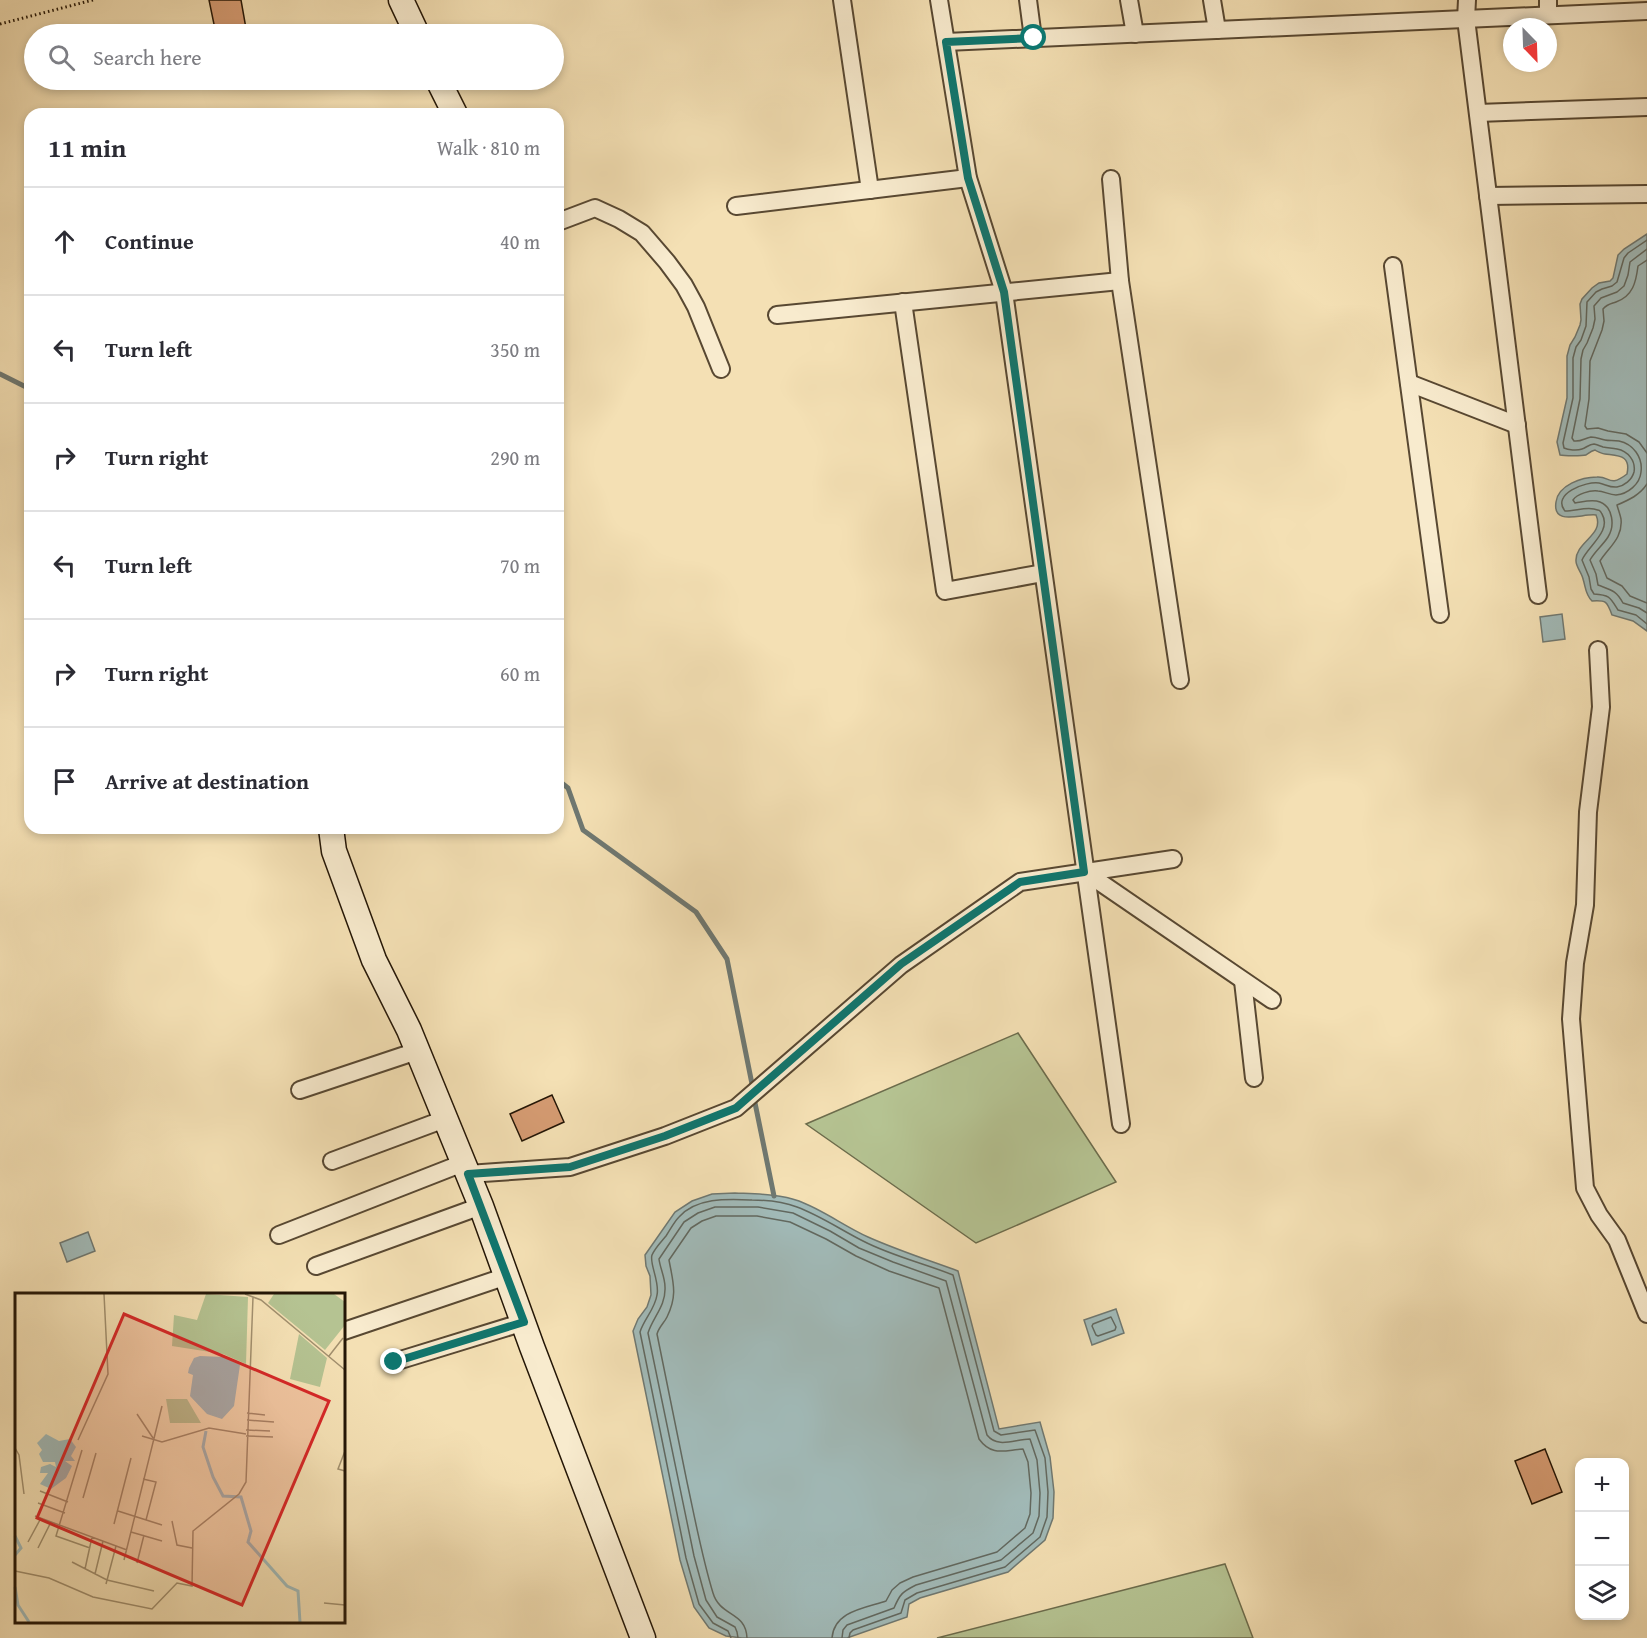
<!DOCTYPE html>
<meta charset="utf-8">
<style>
body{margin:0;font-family:"Gentium Book Plus",serif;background:#f2f2f3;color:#2b2b33}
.controls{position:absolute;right:18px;bottom:18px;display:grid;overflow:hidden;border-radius:12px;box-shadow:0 3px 9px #0003}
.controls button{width:54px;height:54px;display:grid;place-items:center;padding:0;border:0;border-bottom:2px solid #e1e1e2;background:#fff;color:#2b2b33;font:30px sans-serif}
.compass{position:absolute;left:1503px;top:18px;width:54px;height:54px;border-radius:50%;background:#fff;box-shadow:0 3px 9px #0003;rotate:157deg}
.stop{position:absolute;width:18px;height:18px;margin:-14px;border:4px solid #0f766e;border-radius:50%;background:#fff}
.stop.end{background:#0f766e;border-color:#fff;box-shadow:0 2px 6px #0008}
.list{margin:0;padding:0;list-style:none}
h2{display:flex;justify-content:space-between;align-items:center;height:78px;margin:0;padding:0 24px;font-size:26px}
h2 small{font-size:20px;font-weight:400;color:#7c7c81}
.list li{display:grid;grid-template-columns:39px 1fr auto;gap:18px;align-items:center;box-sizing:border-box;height:108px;padding:0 24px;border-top:2px solid #e1e1e2}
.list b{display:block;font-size:22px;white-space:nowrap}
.list em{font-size:20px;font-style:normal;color:#7c7c81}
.icon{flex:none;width:33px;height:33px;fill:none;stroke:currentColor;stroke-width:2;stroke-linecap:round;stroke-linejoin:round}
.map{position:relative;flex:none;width:1647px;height:1638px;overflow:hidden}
.search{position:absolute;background:#fff;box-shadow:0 3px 9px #0003;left:24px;top:24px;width:540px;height:66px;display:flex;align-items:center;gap:15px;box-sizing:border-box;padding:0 21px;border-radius:33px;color:#7c7c81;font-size:22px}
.panel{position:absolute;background:#fff;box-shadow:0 3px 9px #0003;left:24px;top:108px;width:540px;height:726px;border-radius:18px}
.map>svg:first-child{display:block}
</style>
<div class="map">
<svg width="1647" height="1638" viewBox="0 0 1647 1638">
<rect width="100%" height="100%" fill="#f4e0b4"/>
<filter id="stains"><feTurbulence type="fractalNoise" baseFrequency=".00333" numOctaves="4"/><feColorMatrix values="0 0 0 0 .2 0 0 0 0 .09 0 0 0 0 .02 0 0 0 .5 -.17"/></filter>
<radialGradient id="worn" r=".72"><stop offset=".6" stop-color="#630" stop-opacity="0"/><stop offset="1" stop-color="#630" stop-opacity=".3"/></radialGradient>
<g fill="#b5c392" stroke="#6c6c4c" stroke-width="1.5">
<polygon points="1018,1033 1116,1182 976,1243 806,1124"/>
<polygon points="1225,1564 1253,1638 937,1638"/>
</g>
<g fill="#a1bab8" stroke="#6f7871" stroke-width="1.5">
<path d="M1647,234v397l-14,-10 -21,-6c-5,-14 -6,-15 -20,-14 -7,-7 -6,-13 -9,-22 -1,-6 -7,-12 -7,-18 -1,-19 29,-26 20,-46 -13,-2 -44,12 -40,-13 2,-17 26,-25 41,-25 13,-1 12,11 30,-3 4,-19 -8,-18 -22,-20 -2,0 -9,-3 -10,-4 -4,1 -6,3 -9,5 -4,1 -22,1 -26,0l-3,-13 10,-44v-42l3,-11 5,-8 5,-12 1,-5 -1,-16 2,-5 10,-11 7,-5 11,-2 3,-3 5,-23 6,-6z"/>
<polygon points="1562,614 1565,639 1543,642 1540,617"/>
<path d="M735,1193c21,1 45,1 64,8 24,9 45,25 69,36 29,13 60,23 90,34l41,158 41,-7 10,35 4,35 -1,26 -8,22 -37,32 -88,26 -11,6 -2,13 -60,21h-105l-16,-2 -17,-8 -15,-21 -14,-47 -47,-229 5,-12 9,-12 4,-12 -1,-19 -4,-10 -1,-11 30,-43 17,-11 20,-7z"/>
<polygon points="88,1232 95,1251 67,1262 60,1243"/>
<polygon points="1116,1309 1124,1333 1092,1345 1084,1320"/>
</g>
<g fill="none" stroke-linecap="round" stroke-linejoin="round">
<g stroke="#62685f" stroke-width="1.5">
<path d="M1647,240l-19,13 -4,5 -7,24 -5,4 -10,3 -6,3 -9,10 -1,24 -5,14 -5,7 -3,11v40l-10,45 1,5c4,2 13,3 18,1 4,-1 7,-5 12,-5 4,1 6,2 9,3 5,1 9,1 14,2 11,2 19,12 17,23 -2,8 -10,14 -17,15 -7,1 -12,-3 -18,-4 -13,-2 -48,11 -34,28 10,0 20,-4 29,-2 5,1 6,1 8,5 10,17 -14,32 -20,46l7,17 2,12 3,5c16,1 16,3 24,16l18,5 11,9"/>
<path d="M1647,249l-17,13 -2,13 -4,11 -7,6 -16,6 -7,8 1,13 -2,9 -6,15 -4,7 -2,9 -1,40 -8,39 2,3c7,1 11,-3 17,-4 6,0 9,2 14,3 4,1 9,0 14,1 14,3 24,16 22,31 -1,12 -13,22 -25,23 -7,0 -12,-4 -18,-4 -8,-1 -21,3 -25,9l2,3c8,-1 17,-4 25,-1 13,5 15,24 8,35 -5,8 -13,14 -18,23l6,14 2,11c13,5 18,5 25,18l16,5 8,5"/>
<path d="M1647,260l-9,6c-2,16 -5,30 -22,36 -6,2 -9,2 -13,7l1,12 -2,9 -12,31 -1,38 -4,27 2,3 11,-1 10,3 18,3 13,8 8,11"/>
<path d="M1647,484c-7,11 -18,16 -30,21 1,4 3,9 4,14 2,19 -12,28 -21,42l7,17 15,8 8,10 17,7"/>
<polygon points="1111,1317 1116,1327 1115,1330 1098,1336 1096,1335 1092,1326 1093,1324"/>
<path d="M731,1638l-3,-7 -15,-8 -14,-19 -13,-46 -46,-226c4,-13 15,-23 17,-37 3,-13 -8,-32 -5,-40 3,-7 9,-13 14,-19 4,-6 8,-14 13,-19 18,-20 49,-18 73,-17 14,0 32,2 45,7 24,9 44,23 66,34 29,15 60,22 90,34l41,156 7,4 34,-5 10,28 3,34 -1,25 -7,20 -35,30 -88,26 -12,7 -4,13 -48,17 -3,3 -1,5"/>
<path d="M738,1638l-1,-6 -2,-5 -18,-10 -11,-17 -12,-44 -46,-223c5,-16 18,-27 17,-46 0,-10 -5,-19 -6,-28l25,-37 14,-9 17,-6h43l35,6 37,18 29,17 34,14 53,19 41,154c11,14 28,4 43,4l7,21 3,33 -1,23 -6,17 -32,27 -85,25c-14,7 -16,9 -22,23l-47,17 -4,5 -1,8"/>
<path d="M747,1638c-1,-27 -27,-21 -34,-45 -11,-36 -18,-74 -26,-111 -10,-50 -20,-99 -30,-148 2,-7 7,-11 10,-17 11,-22 6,-35 2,-57l22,-32 11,-7 14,-5h41l33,6 36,17 30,17 33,15 50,17 40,151c13,18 26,11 44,10l5,13 3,31 -1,21 -5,14 -28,24 -84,25 -13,6 -8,7 -6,11c-21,7 -52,10 -54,37"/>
</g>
<g stroke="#6f7871" stroke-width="5">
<polyline points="0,374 30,389"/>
<polyline points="558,780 568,788 583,830 696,912 727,959 753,1089"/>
<polyline points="754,1098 774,1196"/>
</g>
</g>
<g fill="#d69c73" stroke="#241606" stroke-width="1.5">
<polygon points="209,0 241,0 247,34 216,34"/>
<polygon points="552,1095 564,1122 522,1141 510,1114"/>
<polygon points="1545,1449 1562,1492 1532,1504 1515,1461"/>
</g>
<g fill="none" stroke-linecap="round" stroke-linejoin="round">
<defs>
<g id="street">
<polyline points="842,0 870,190"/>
<polyline points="939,0 968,178 1004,292 1121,1124"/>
<polyline points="1028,0 1033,38"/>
<polyline points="1129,0 1135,34"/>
<polyline points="1212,0 1217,30"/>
<polyline points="1467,0 1466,19 1538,595"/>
<polyline points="1548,15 1548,0"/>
<polyline points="946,42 1647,11"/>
<polyline points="1478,113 1647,107"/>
<polyline points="1111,179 1120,281 1180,680"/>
<polyline points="1488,196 1647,194"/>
<polyline points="736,206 968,178"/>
<polyline points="558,222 595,208 619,219 642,233 667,262 684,285 696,307 721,369"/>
<polyline points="1393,266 1440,614"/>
<polyline points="903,302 945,591 1043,573"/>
<polyline points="777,315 1120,281"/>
<polyline points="1409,383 1517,425"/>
<polyline points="1598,650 1601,707 1588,812 1585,905 1575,963 1571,1019 1585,1188 1599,1215 1617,1240 1647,1314"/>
<polyline points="1085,872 1272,1000"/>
<polyline points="1243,981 1254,1078"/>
<polyline points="300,1090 417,1051"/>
<polyline points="332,1161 445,1119"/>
<polyline points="468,1174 570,1167 665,1136 736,1108 901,965 1020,882 1173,859"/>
<polyline points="279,1235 463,1163"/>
<polyline points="316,1266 481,1206"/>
<polyline points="344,1331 507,1276"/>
<polyline points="394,1362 524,1322"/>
</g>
<g id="secondary">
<polyline points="401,0 417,34"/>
<polyline points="438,80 455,114"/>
<polyline points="331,828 334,851 374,960 409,1030 481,1206 532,1347 643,1638"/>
</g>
</defs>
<use href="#street" stroke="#584832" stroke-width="20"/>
<use href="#secondary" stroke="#241606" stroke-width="27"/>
<polyline stroke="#241606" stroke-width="3" stroke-dasharray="1.5 3" stroke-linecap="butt" points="0,24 93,0"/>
<use href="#street" stroke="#f8ebce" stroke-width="16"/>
<use href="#secondary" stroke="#f8ebce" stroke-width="24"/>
</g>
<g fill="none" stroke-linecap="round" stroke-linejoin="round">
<polyline stroke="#0f766e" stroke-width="8" points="394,1362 524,1322 468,1174 570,1167 665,1136 736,1108 901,964 1020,882 1084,872 1004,292 968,178 946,42 1034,38"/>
</g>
<g transform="translate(15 1293)">
<rect width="330" height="330" fill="#f4e0b4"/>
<path d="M191,1l42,3 -2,67 -23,-10 -51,-8 2,-31 23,5zM259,1h60l11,8v23l-20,25 -57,-47zM284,41l28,24 -7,29 -30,-8zM151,106h21l14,24h-31z" fill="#b5c392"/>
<path d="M185,63l24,1 16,8 -6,41 -12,13 -15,-5 -17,-18 3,-21 -5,-2 1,-5 5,-10zM31,141l13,7 11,-2 6,8 -5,9 4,5h-10l7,5 -6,12 -15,11 -11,-5 8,-11h-8l1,-6 9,-3 6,3 -1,-5h-12l-4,-8 3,-4 -5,-7z" fill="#a1bab8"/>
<path fill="none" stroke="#a1bab8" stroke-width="3" d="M191,138l-3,16 10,30 10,19 18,1 10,34 -3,11 39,44 11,5 2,31M0,243l6,12 -6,7M0,294l3,18 11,17"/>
<path fill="none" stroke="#a18f6e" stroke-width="1.5" d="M230,1l16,6 84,70M314,63l14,-18M232,120l18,2M122,121l16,24M232,127l27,2M231,137l24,1M127,143l20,6 47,-14 37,6M231,143l27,1M63,147l30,-66 -4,-80M0,155l4,7 5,39M67,157l-26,86 34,12M330,158l-7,18 7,2M128,186l13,3 -10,38M25,198l28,11M68,205l13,-45M23,210l27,10M103,218l44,14M20,223l92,34M157,228l5,24 15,3M99,231l17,-66M116,239l31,9M13,249l13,-24M23,255l13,-26M109,267l38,-154M57,269l35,18 47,11M122,270l7,-28M70,276l7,-32M0,278l34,7 44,19 59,12 25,-26 15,3 1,-55 46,-37 7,-12 7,-185M80,281l8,-33M91,291l10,-38M309,310l21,2"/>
<path fill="#d62828" fill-opacity="0.15" stroke="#d62828" stroke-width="3" d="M109,21l205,87 -87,204 -205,-87z"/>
<rect width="330" height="330" fill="none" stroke="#241606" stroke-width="3"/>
</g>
<rect width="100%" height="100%" filter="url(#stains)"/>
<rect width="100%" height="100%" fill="url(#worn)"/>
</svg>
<div class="controls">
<button>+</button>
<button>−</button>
<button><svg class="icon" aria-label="layers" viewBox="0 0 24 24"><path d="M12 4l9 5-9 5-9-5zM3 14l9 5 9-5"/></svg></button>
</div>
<svg class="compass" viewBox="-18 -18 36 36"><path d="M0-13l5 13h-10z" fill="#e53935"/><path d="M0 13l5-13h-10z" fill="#7c7c81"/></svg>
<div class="stop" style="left:1034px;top:38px"></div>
<div class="stop end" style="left:394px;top:1362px"></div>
<div class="search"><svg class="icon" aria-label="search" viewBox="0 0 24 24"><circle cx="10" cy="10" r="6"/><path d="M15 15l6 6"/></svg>Search here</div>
<section class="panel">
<h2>11 min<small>Walk · 810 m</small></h2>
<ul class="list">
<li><svg class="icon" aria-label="ahead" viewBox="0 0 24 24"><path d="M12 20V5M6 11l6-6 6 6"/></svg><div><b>Continue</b></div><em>40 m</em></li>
<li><svg class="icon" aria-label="left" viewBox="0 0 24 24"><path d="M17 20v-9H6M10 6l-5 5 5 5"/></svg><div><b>Turn left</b></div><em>350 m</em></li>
<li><svg class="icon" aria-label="right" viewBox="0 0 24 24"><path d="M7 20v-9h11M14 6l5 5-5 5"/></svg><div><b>Turn right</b></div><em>290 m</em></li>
<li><svg class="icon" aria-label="left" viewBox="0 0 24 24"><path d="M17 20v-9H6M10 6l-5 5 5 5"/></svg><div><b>Turn left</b></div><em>70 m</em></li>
<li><svg class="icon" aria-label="right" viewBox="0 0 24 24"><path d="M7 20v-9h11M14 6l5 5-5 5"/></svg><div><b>Turn right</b></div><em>60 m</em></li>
<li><svg class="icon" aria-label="arrive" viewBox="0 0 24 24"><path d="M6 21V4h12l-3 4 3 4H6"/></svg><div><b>Arrive at destination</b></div></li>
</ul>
</section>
</div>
